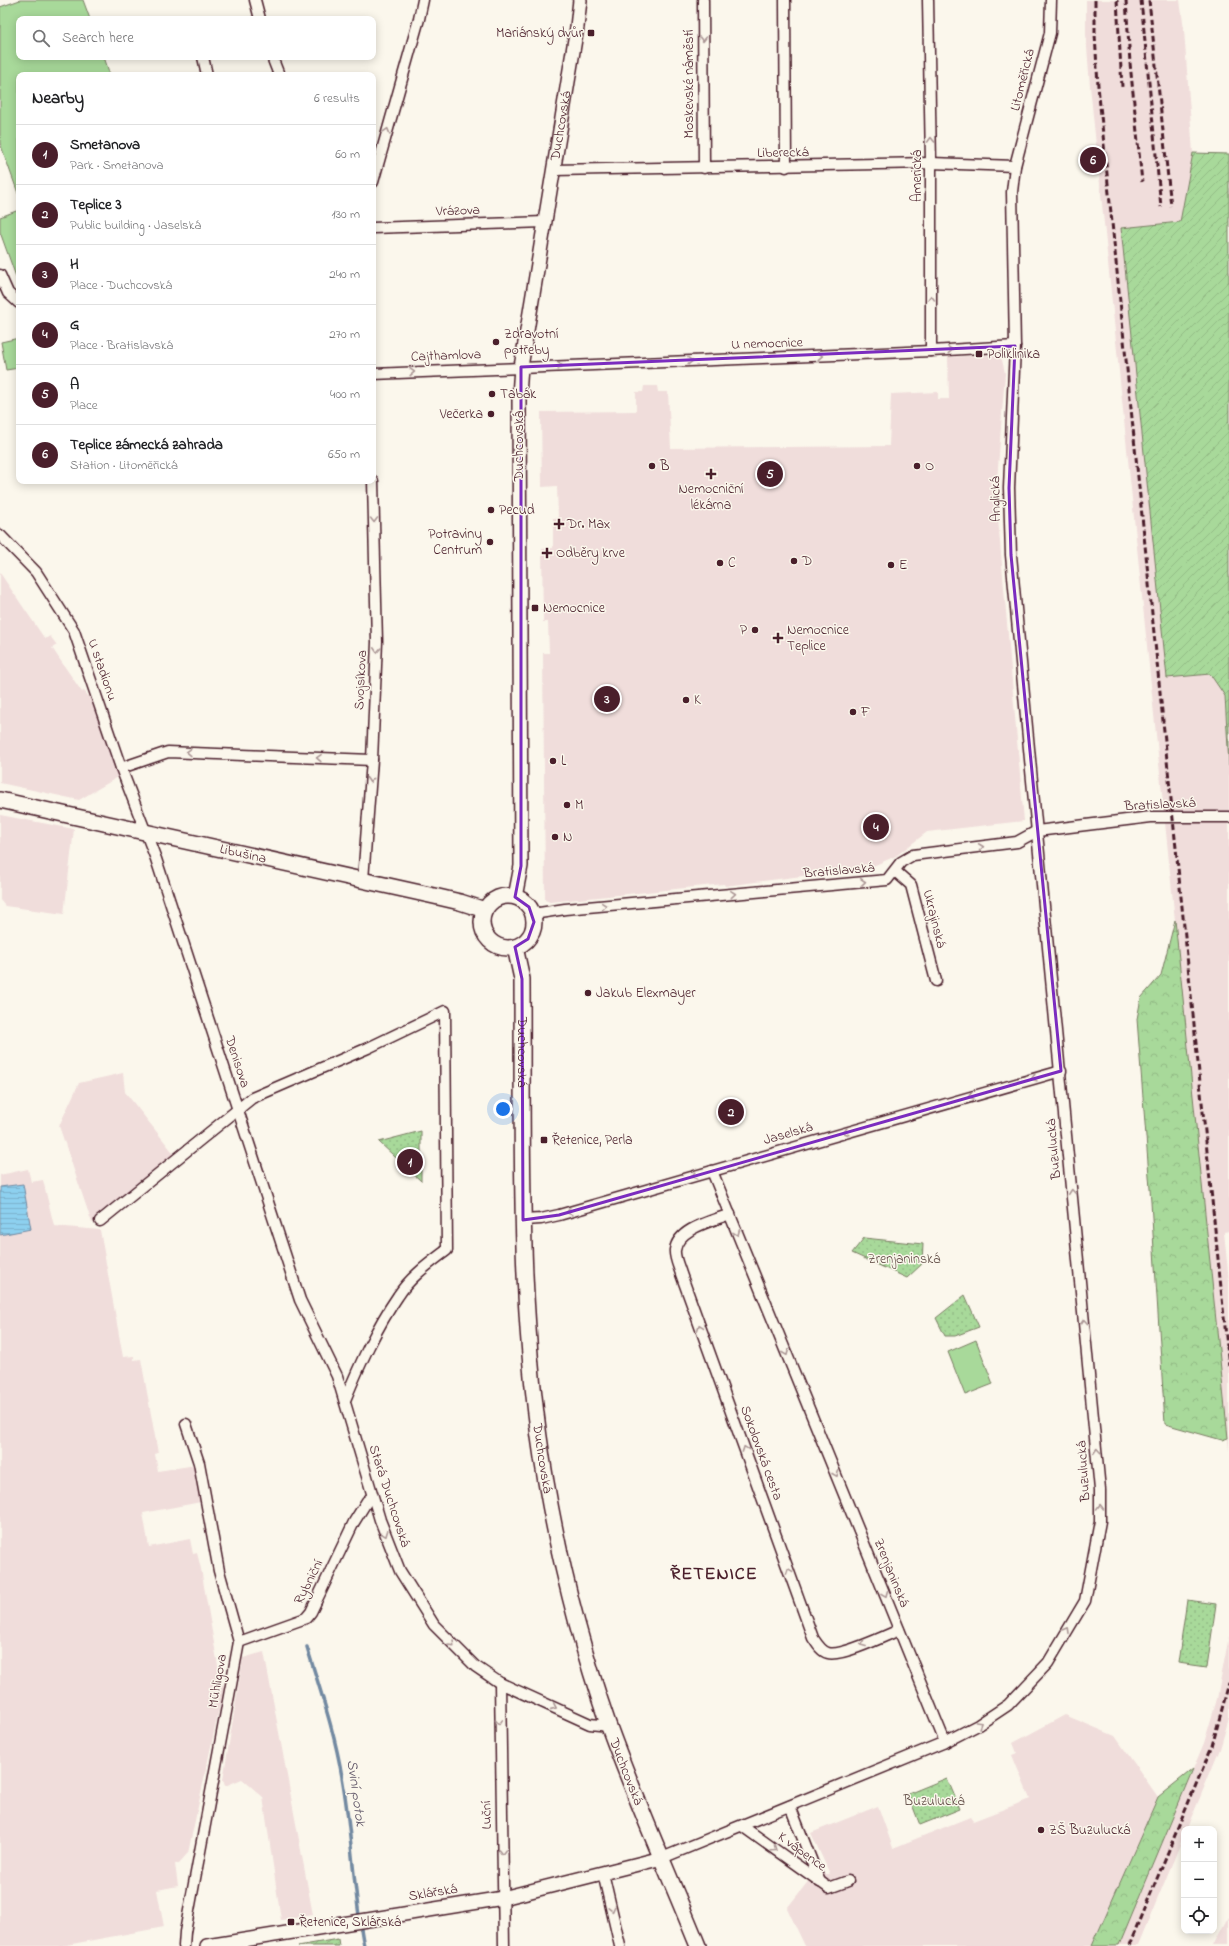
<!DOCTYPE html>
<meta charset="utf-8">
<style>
body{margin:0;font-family:"Indie Flower",sans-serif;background:#f6f6f6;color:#202124}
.controls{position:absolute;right:12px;bottom:12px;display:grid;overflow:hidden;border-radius:8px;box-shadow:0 2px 10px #0003}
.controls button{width:36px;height:36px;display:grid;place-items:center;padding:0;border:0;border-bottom:1px solid #e0e0e0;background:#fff;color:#202124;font:20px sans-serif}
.you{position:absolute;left:503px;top:1109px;width:14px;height:14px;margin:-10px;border:3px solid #fff;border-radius:50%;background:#1a73e8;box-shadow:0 0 0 6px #1a73e833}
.badge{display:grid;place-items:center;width:26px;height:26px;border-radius:50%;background:#4a1f2b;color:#fff;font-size:13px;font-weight:700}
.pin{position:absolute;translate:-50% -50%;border:2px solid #fff;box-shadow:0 1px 4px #0006}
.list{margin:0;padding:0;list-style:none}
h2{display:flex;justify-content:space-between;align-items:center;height:52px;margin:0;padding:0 16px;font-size:17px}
h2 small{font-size:13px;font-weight:400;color:#757577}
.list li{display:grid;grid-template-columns:26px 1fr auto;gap:12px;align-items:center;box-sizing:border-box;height:60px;padding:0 16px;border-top:1px solid #e0e0e0}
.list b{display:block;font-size:15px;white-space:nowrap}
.list p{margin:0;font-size:13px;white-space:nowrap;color:#757577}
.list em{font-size:13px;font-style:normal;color:#757577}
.icon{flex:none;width:22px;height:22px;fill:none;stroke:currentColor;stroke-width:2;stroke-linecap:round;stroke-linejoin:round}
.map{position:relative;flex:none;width:1229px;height:1946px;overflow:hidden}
.search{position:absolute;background:#fff;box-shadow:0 2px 10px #0003;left:16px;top:16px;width:360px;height:44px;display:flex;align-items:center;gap:10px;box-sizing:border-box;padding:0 14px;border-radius:8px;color:#757577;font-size:15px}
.panel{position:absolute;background:#fff;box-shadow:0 2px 10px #0003;left:16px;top:72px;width:360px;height:412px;border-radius:8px}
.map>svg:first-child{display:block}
</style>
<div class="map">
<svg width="1229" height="1946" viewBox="0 0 1229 1946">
<defs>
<pattern id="grass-dots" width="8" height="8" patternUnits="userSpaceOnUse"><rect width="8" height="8" fill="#a8d99a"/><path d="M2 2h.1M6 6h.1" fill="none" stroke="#92ba85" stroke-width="1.8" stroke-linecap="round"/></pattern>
<pattern id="forest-crowns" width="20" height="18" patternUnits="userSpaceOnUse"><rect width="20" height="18" fill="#a8d99a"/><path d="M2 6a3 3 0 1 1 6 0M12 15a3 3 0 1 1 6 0" fill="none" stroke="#92ba85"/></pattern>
<pattern id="garden-furrows" width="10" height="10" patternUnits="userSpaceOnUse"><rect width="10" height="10" fill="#a8d99a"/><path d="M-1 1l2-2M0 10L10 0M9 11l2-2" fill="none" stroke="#92ba85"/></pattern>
<pattern id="water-rules" width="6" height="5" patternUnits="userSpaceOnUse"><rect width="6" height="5" fill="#8dd0ef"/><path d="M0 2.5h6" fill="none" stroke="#7bb2cd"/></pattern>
</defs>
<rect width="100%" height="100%" fill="#fbf7ec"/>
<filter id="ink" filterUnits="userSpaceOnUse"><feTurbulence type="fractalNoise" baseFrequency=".025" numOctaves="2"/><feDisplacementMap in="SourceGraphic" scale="8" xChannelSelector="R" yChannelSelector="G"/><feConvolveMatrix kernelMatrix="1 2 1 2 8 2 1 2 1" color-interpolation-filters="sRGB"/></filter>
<g filter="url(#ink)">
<g fill="#f0dddb">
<polygon points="1086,0 1180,0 1184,30 1193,153 1180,222 1121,228 1167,678 1210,674 1225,696 1229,765 1229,1231 1224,1232 1229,1282 1229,1451 1090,86 1086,34"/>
<polygon points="994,355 999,356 1002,360 1005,373 996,495 1024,821 927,832 896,856 857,873 818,874 725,886 724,884 550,902 545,900 543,653 549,653 548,622 543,622 542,549 553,548 553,518 558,518 557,486 542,487 541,412 636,411 636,392 643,392 644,386 657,386 658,392 668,392 671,448 889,446 891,394 938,392 938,399 949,399 948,357"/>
<polygon points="0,573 45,639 50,636 57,645 52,648 82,692 84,691 91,699 118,777 79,800 0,783"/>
<polygon points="0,815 74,829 64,914 5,906 0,900"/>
<polygon points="123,1073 125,1092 175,1155 92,1223 59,1126 79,1083"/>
<polygon points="28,1169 31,1182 43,1180 54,1226 100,1230 123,1357 134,1356 134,1360 141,1359 158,1453 155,1454 158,1471 196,1465 201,1502 143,1513 149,1547 190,1539 193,1554 197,1553 201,1569 221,1683 224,1686 188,1853 179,1863 175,1864 178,1886 157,1890 164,1927 61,1946 0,1946 0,1175"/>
<polygon points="1229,1636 1229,1718 1220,1749 1187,1829 1184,1829 1184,1835 1138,1946 1119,1946 1204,1743 1217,1699"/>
<polygon points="264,1652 313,1915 281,1920 263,1797 242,1779 225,1786 223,1780 243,1658"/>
<polygon points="1065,1715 1115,1736 1158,1797 1092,1946 805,1946 787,1908 814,1874 830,1874 811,1833 878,1806 893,1848 970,1817 973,1821 1030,1799 1012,1755 1017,1753 1013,1743"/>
<polygon points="1229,1917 1229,1946 1214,1946"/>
</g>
<g fill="url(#grass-dots)" stroke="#797c62">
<polygon points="421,1131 421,1181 379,1142"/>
<polygon points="864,1238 923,1244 922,1264 907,1278 852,1253"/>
<polygon points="965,1295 979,1327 955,1336 945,1336 936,1318"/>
<polygon points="1187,1600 1216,1604 1207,1667 1178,1663"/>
<polygon points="947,1778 960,1809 920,1825 908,1794"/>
</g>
<g fill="url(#forest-crowns)" stroke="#797c62">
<polygon points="1175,920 1228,1438 1222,1440 1165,1424 1151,1202 1137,1019 1141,998 1161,975"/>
<polygon points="1193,1769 1119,1946 1092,1946 1158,1797"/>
</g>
<g fill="url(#garden-furrows)" stroke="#797c62">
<polygon points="1193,153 1229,154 1229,765 1225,696 1210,674 1167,678 1121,228 1180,222"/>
<polygon points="338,1939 339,1946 298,1946"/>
</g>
<g fill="#a8d99a" stroke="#797c62">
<polygon points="20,0 83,0 90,19 19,19 19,57 104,57 110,75 19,75 19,196 0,143 0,7"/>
<polygon points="19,210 19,285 0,232 0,217"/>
<polygon points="19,338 19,368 6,370 1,342"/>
<polygon points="976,1340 993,1384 965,1395 948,1352"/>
</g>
<polygon fill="url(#water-rules)" stroke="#7289a1" points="23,1184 31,1229 0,1235 0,1187"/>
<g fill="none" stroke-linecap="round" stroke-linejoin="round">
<path stroke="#7289a1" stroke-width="3.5" d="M307,1647c13,43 28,86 35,130 10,56 11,113 22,169"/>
<defs>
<g id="minor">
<polyline points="255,0 260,19"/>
<polyline points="703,0 704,168"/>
<polyline points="785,0 786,167"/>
<polyline points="928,0 931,163 931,351"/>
<polyline points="203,57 207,75"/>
<polyline points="272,57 279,75"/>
<polyline points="553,170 931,163 1015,166"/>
<polyline points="373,182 419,19 423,0"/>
<polyline points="373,228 544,222"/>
<polyline points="0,275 8,293 19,303"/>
<polyline points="373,374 931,351 1015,346"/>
<polyline points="0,535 36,572 74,631 121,768 156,859 300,1300 337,1376 380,1520 400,1571 434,1625 475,1666 500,1683 590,1724 609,1726"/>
<polyline points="121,768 168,752 372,760"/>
<polyline points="895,871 911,885 936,981"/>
<polyline points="363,880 372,760 377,642 373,481"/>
<polyline points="533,914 565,909 887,880 901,862 913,855 1017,842 1037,831 1151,817 1229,817"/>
<polyline points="712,1171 945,1742"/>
<path d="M730,1214c-17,7 -52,14 -55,36 -1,7 4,17 6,24l132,364c4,6 8,13 15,15 13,4 57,-17 71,-23"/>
<polyline points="523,1220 541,1219 559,1215 1061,1071"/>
<path d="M100,1221l152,-123 116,-50 77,-37 2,239c-17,13 -37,27 -49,46 -22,32 -38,68 -53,104"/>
<polyline points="239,1642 306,1618 311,1612 354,1522 367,1501 372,1497"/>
<polyline points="500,1683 504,1946"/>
<polyline points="790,1806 820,1882"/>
<polyline points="742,1826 829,1888 848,1881"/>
<polyline points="662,1858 945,1742 978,1725 1008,1705 1048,1663 1085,1601 1100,1521 1100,1490 1031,770 1011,555 1009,488 1015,346 1012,192 1015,166 1050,33 1051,0"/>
<polyline points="603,1873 620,1946"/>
<polyline points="184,1946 185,1932 239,1642 219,1571 199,1463 186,1424"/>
</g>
<g id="tertiary">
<path id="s1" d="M515,897l6,-31 -2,-471 2,-28 56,-340 3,-27"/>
<polyline points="207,1946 503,1898 662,1858"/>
</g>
<g id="secondary">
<path id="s2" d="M0,800l434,96 26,6 25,8"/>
<circle cx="508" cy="922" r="26"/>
<path id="s3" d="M515,947l7,32c1,168 -5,337 24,503 14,82 35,164 62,242 27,75 60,148 90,222"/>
</g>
</defs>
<use href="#minor" stroke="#4a1f2b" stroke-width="13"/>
<use href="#tertiary" stroke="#4a1f2b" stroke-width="16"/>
<use href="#secondary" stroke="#4a1f2b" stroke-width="18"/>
<use href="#minor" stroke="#fbf7ec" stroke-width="10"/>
<use href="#tertiary" stroke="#fbf7ec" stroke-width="13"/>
<use href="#secondary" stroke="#fbf7ec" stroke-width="15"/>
<g stroke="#4a1f2b" stroke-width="3" stroke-dasharray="6 3" stroke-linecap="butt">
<polyline points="1095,0 1095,34 1098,86 1229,1366"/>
<polyline points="1117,0 1122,87"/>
<polyline points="1126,0 1130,63 1142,182"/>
<polyline points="1141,0 1161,207"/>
<polyline points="1149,0 1171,206"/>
<polyline points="1129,1946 1212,1746 1229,1683"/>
</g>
</g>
<defs><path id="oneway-chevron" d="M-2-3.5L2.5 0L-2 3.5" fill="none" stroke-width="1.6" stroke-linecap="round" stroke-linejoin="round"/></defs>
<g stroke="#ab9695">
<use href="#oneway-chevron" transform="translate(703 39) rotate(90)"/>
<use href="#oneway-chevron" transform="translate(387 131) rotate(-74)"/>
<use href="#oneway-chevron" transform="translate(931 140) rotate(-91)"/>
<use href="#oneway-chevron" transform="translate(931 298) rotate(-90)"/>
<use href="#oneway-chevron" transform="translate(950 350) rotate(-3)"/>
<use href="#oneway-chevron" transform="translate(820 356) rotate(-2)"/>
<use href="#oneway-chevron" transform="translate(690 361) rotate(-2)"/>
<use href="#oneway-chevron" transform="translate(560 366) rotate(-2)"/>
<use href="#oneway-chevron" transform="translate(412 372) rotate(-2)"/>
<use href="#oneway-chevron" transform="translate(374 520) rotate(89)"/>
<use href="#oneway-chevron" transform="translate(377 650) rotate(93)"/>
<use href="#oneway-chevron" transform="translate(189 752) rotate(-178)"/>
<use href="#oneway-chevron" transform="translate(319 758) rotate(-178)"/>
<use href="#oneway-chevron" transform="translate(370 780) rotate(94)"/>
<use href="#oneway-chevron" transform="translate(981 847) rotate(-7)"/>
<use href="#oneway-chevron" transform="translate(863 882) rotate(-5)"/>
<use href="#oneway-chevron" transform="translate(733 894) rotate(-5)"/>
<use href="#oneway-chevron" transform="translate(604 906) rotate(-5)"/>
<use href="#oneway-chevron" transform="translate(1034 1078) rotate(164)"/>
<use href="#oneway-chevron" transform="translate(971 1096) rotate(164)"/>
<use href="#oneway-chevron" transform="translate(846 1132) rotate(164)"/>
<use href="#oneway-chevron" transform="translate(694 1176) rotate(164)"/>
<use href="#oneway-chevron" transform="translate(1072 1192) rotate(-95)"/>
<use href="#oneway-chevron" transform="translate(569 1212) rotate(164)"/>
<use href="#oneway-chevron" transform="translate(737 1233) rotate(68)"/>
<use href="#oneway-chevron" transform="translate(1084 1322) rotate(-95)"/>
<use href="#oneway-chevron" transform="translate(700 1327) rotate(-110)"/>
<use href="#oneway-chevron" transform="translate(786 1353) rotate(68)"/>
<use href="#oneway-chevron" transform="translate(745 1449) rotate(-110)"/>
<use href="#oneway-chevron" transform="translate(1097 1451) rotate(-95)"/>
<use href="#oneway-chevron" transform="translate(836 1474) rotate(68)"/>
<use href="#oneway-chevron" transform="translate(1100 1507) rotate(-90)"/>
<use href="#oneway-chevron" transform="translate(385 1534) rotate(69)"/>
<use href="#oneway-chevron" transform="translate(789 1571) rotate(-110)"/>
<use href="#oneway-chevron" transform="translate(885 1594) rotate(68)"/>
<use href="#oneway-chevron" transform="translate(1067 1630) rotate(-60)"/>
<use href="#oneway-chevron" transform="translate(452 1644) rotate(45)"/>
<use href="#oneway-chevron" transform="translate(863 1644) rotate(159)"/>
<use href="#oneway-chevron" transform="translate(554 1707) rotate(24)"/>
<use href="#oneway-chevron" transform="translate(499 1722) rotate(88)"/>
<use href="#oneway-chevron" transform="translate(979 1724) rotate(-31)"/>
<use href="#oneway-chevron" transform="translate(774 1849) rotate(36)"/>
<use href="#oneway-chevron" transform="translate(502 1852) rotate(90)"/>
<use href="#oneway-chevron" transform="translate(612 1909) rotate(77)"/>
</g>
</g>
<path fill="none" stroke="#7b2cbf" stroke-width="3" stroke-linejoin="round" d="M1015,346l-6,142 2,67 50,516 -502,144 -36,5 -1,-241 -7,-32 13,-8 6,-17 -5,-15 -14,-10 6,-31v-499z"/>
<g fill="#4a1f2b" stroke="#fbf7ec" stroke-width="1.5">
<rect x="587" y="29" width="8" height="8" rx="2"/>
<circle cx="496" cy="342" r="4"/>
<rect x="975" y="350" width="8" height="8" rx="2"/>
<circle cx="492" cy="394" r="4"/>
<circle cx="491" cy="414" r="4"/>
<circle cx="652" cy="466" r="4"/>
<circle cx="917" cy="466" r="4"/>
<path d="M709 468h4v4h4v4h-4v4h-4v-4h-4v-4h4z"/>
<circle cx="491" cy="510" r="4"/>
<path d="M557 518h4v4h4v4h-4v4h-4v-4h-4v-4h4z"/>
<circle cx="490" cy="542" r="4"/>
<path d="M545 547h4v4h4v4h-4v4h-4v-4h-4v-4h4z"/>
<circle cx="794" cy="561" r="4"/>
<circle cx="720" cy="563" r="4"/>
<circle cx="891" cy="565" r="4"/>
<rect x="531" y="604" width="8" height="8" rx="2"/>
<circle cx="755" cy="630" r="4"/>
<path d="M776 632h4v4h4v4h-4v4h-4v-4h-4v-4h4z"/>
<circle cx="686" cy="700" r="4"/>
<circle cx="853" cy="712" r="4"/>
<circle cx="553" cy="761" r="4"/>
<circle cx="567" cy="805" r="4"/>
<circle cx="555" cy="837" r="4"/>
<circle cx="588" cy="993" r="4"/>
<rect x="540" y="1136" width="8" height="8" rx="2"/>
<circle cx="1041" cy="1830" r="4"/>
<rect x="287" y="1918" width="8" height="8" rx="2"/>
</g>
<g text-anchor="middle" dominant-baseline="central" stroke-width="3" stroke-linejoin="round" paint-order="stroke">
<g font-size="14" fill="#4a1f2b" stroke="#fbf7ec" text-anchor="start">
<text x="583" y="33" text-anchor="end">Mariánský dvůr</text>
<text x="504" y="334">Zdravotní<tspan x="504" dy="16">potřeby</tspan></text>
<text x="987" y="354">Poliklinika</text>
<text x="500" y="394">Tabák</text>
<text x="483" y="414" text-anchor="end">Večerka</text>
<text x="660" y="466">B</text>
<text x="925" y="466">O</text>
<text x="711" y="489" text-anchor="middle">Nemocniční<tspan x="711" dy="16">lékárna</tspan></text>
<text x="499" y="510">Pecud</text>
<text x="567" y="524">Dr. Max</text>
<text x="482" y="534" text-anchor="end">Potraviny<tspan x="482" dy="16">Centrum</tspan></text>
<text x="556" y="553">Odběry krve</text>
<text x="802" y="561">D</text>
<text x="728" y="563">C</text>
<text x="899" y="565">E</text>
<text x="543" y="608">Nemocnice</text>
<text x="747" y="630" text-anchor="end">P</text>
<text x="787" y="630">Nemocnice<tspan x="787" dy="16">Teplice</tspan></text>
<text x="694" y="700">K</text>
<text x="861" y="712">F</text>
<text x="561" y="761">L</text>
<text x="575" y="805">M</text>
<text x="563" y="837">N</text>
<text x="596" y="993">Jakub Elexmayer</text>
<text x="552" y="1140">Řetenice, Perla</text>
<text x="1049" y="1830">ZŠ Buzulucká</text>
<text x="299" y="1922">Řetenice, Sklářská</text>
</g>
<g font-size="14" fill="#4a1f2b" stroke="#fbf7ec">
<text transform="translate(1023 80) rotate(-76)">Litoměřická</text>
<text transform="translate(689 84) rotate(-90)">Moskevské náměstí</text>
<text stroke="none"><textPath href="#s1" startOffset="775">Duchcovská</textPath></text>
<text transform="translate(783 153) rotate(-1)">Liberecká</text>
<text transform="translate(917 176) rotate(-90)">Americká</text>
<text transform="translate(458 211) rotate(-2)">Vrázova</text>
<text transform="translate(767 344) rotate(-2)">U nemocnice</text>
<text transform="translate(446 356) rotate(-2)">Cajthamlova</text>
<text transform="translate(519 446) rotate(-90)">Duchcovská</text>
<text transform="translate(996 499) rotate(-91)">Anglická</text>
<text transform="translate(102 670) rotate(71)">U stadionu</text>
<text transform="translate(361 680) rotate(-87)">Svojsíkova</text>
<text transform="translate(1160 805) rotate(-3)">Bratislavská</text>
<text stroke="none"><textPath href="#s2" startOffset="249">Libušina</textPath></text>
<text transform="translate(839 871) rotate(-5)">Bratislavská</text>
<text transform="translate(934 919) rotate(76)">Ukrajinská</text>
<text stroke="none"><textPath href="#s3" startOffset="106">Duchcovská</textPath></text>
<text transform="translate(237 1062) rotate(72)">Denisova</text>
<text transform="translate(788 1134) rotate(-16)">Jaselská</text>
<text transform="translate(1054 1149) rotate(-95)">Buzulucká</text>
<text transform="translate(761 1453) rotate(70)">Sokolovská cesta</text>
<text stroke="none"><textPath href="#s3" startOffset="513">Duchcovská</textPath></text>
<text transform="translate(1084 1471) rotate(-94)">Buzulucká</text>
<text transform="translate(389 1496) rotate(72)">Stará Duchcovská</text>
<text transform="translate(891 1573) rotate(68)">Zrenjaninská</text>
<text transform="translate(309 1582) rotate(-63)">Rybniční</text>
<text transform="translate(218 1681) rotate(-80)">Mühligova</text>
<text stroke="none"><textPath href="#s3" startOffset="838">Duchcovská</textPath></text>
<text transform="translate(487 1815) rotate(-91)">Luční</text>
<text transform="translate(802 1852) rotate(36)">K vápence</text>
<text transform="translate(433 1893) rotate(-9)">Sklářská</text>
</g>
<g font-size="14" fill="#624e47" stroke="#fbf7ec">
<text x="904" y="1259">Zrenjaninská</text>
<text x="934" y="1801">Buzulucká</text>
</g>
<g font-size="15" font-style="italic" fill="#5e5466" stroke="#fbf7ec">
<text transform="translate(356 1793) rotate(82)">Sviní potok</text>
</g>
<g font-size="18" font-weight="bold" letter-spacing="1" fill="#4a1f2b" stroke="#fbf7ec">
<text x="714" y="1575">ŘETENICE</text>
</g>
</g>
</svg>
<div class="controls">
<button>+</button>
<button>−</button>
<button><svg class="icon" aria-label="locate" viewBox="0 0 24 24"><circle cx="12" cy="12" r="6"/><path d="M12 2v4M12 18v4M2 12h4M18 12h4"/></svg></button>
</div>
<div class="you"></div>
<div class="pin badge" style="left:410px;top:1162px">1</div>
<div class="pin badge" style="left:731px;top:1112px">2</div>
<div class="pin badge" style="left:607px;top:699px">3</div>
<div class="pin badge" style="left:876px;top:827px">4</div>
<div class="pin badge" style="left:770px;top:474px">5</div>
<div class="pin badge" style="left:1093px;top:160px">6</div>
<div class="search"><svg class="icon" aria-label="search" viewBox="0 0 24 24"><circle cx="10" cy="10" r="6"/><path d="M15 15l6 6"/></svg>Search here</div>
<section class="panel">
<h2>Nearby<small>6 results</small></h2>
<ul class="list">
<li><span class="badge">1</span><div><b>Smetanova</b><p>Park · Smetanova</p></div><em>60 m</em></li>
<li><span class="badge">2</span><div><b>Teplice 3</b><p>Public building · Jaselská</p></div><em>130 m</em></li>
<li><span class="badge">3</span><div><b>H</b><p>Place · Duchcovská</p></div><em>240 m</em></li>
<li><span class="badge">4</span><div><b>G</b><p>Place · Bratislavská</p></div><em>270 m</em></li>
<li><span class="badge">5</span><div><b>A</b><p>Place</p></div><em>400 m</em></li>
<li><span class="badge">6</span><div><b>Teplice zámecká zahrada</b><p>Station · Litoměřická</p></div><em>650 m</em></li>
</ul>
</section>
</div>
